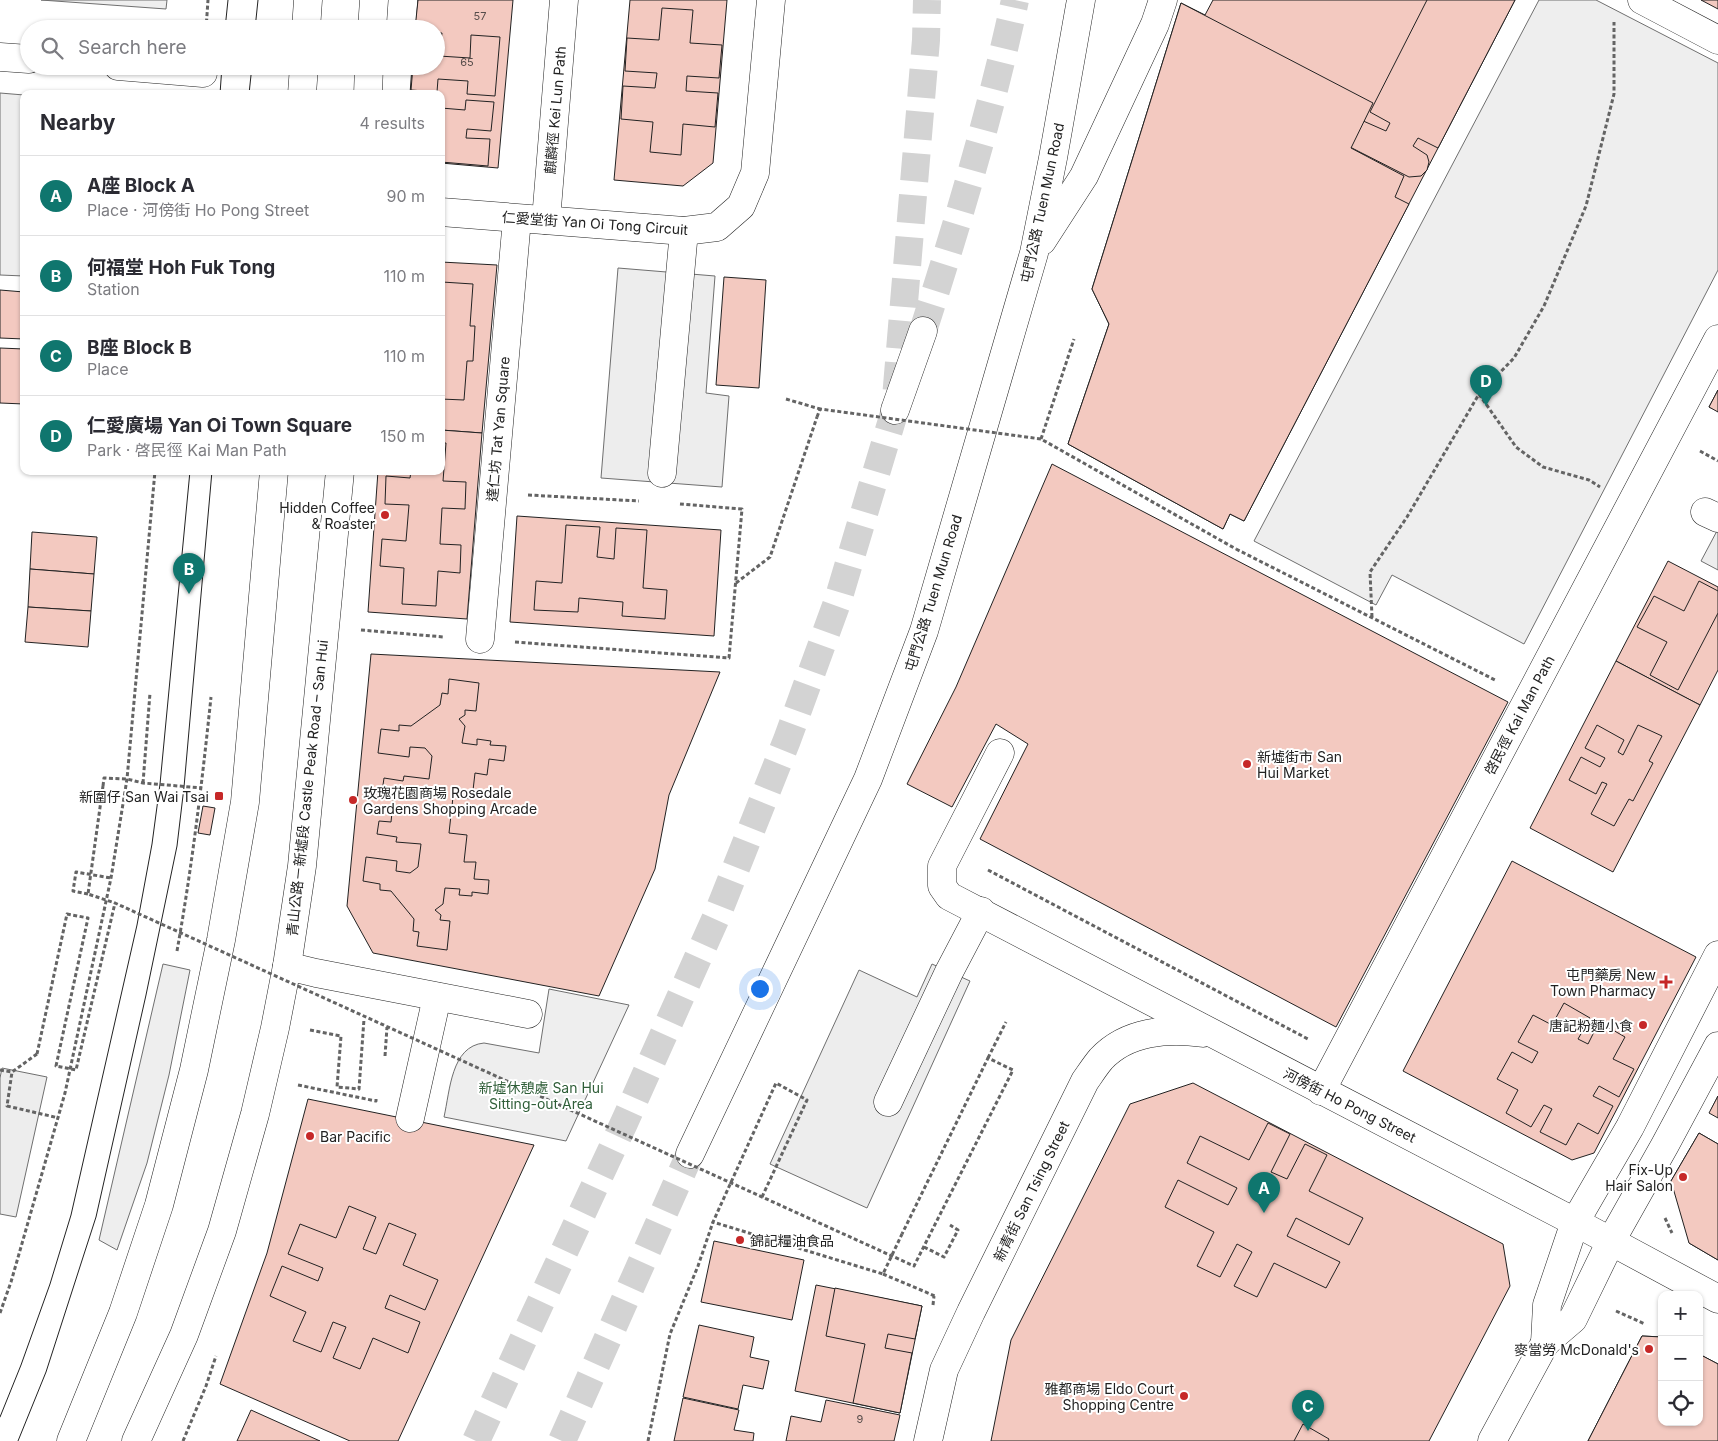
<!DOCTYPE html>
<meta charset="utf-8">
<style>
body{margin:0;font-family:Inter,"Noto Sans TC",sans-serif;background:#f7f7f7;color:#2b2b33}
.controls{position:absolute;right:15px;bottom:15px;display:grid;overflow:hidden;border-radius:10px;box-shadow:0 1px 4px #0004}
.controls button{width:45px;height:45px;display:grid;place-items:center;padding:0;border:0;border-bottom:1px solid #e1e1e2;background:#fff;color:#2b2b33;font:25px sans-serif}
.you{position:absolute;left:759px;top:988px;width:18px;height:18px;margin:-12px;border:4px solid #fff;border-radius:50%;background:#1a73e8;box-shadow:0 0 0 8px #1a73e833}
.badge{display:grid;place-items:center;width:32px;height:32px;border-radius:50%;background:#0f766e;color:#fff;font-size:16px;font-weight:700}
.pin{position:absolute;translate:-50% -41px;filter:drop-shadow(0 1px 2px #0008)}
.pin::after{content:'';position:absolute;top:26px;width:18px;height:15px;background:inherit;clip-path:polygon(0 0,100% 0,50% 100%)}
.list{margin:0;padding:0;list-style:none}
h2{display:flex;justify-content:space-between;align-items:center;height:65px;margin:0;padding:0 20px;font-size:21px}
h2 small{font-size:16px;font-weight:400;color:#7c7c81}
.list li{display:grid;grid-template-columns:32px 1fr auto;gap:15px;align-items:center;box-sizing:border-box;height:80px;padding:0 20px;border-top:1px solid #e1e1e2}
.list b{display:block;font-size:19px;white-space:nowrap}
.list p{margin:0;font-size:16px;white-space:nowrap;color:#7c7c81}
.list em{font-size:16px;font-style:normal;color:#7c7c81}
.icon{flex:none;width:28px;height:28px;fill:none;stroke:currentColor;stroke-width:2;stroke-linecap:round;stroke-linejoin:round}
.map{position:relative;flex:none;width:1718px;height:1441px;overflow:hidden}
.search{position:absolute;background:#fff;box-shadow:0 1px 4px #0004;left:20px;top:20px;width:425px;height:55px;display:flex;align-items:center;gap:12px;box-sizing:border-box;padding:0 18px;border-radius:28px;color:#7c7c81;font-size:19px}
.panel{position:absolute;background:#fff;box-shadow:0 1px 4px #0004;left:20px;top:90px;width:425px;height:385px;border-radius:10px}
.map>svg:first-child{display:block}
</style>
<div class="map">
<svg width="1718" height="1441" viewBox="0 0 1718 1441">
<rect width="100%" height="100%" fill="#fff"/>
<g fill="#eee" stroke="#6f6f6f">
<polygon points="41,0 167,0 166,9"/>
<polygon points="1539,0 1596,0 1718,63 1718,270 1524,644 1392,575 1376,605 1254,541"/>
<polygon points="0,93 24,95 24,276 0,275"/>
<polygon points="163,964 190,970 169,1075 147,1163 117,1250 99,1240"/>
<path d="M549,989l80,16 -63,136 -122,-24c6,-26 7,-71 40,-74l55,10z"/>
</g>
<g fill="#ededed" stroke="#6f6f6f">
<polygon points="618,268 715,276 706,393 729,396 722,487 601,478"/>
<polygon points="1718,529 1718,570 1701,561"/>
<polygon points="932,964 970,981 867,1208 770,1164 859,970 917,997"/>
<polygon points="2,1068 47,1077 16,1217 0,1214 0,1078"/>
</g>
<g fill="#f3c9c0" stroke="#222">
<polygon points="418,0 504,0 501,32 472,29 473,17 443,14 443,27 416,25"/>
<polygon points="418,0 513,0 498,168 441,163 441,94 410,94 412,66 436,66 436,29 415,29"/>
<polygon points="630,0 727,0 713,163 683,186 614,180"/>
<polygon points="1213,0 1515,0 1244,521 1230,514 1223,529 1068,444 1109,324 1092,289 1181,3 1205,15"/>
<polygon points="1427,0 1515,0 1438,148 1418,138 1413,146 1427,155 1429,162 1427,170 1421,176 1409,177 1348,146 1345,137 1347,130 1352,122 1361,120 1386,131 1390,123 1370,112"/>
<polygon points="1701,0 1718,0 1718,9"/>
<polygon points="1181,3 1373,103 1351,148 1404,176 1395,197 1409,204 1244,521 1230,514 1223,529 1068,444 1109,324 1092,289"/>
<polygon points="662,8 693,10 690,43 722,45 719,78 687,76 686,91 718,93 715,127 683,124 681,155 650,152 653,122 621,119 623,86 655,88 657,73 625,71 627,38 659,40"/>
<polygon points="436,33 442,33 439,56 470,58 471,35 500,37 495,96 467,94 468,81 438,79 437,92 411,90 413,66 436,66"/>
<polygon points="466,100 494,102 491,131 467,129 466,138 490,139 488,166 441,162 441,108 465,110"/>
<polygon points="441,262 497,265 482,433 441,430"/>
<polygon points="724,277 766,280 759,388 716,385"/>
<polygon points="442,282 473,284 470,326 475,326 473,361 467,361 464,400 441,399"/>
<polygon points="0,290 24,292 24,339 0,338"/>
<polygon points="0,348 24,349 24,404 0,403"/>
<polygon points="1718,390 1718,411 1709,407"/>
<polygon points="1718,390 1718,412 1709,407"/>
<polygon points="441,430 482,433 467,619 368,612 378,471 441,471"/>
<polygon points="441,443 446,443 443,481 466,482 465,509 442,508 440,544 461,545 460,573 438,571 436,606 402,604 404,568 380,566 382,539 406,541 409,505 385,504 386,476 410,478 411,471 441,471"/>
<polygon points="1052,464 1508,702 1336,1027 980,839 1028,744 996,724 952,807 907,784 956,687"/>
<polygon points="517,516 721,530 714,636 510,622"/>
<polygon points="566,525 600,527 597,557 614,559 616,528 647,530 643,588 667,590 665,619 622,616 623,602 579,598 578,612 534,610 536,581 562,583"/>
<polygon points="32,532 97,537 94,574 30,569"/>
<polygon points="1668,561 1718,587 1718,670 1700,705 1616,661"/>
<polygon points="30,569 94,574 91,611 28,607"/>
<polygon points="1699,581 1718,591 1718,613 1678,690 1650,675 1667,642 1637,627 1654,596 1684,611"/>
<polygon points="28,607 91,611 88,647 25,642"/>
<polygon points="371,654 720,672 669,795 655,869 599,996 373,953 347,906"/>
<polygon points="1616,661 1700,705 1613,872 1530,828"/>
<polygon points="449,679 479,683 476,711 465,710 465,715 459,719 465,726 462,743 477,745 477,739 491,741 490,745 506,746 504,761 489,759 487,775 475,773 472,799 453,797 449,833 467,835 464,862 476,862 474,879 489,880 488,894 472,892 472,896 459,895 460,889 445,888 443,904 435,910 441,915 440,920 450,921 447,950 417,946 419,932 413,931 414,919 391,891 380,890 380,884 363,881 366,857 397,861 396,871 410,873 418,867 421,844 396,842 397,837 377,834 379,821 391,822 394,793 382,792 384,778 403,781 404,776 429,779 432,756 425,748 410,747 409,757 378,753 381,729 399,731 399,725 411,726 440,705 442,693 448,694"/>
<polygon points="1597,725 1624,740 1618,752 1623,755 1638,725 1662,736 1649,761 1653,763 1633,801 1629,799 1614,826 1591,814 1607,784 1602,782 1596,794 1569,780 1581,757 1600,767 1605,758 1585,748"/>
<polygon points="203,806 215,808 210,835 198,833"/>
<polygon points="1512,861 1696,957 1594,1153 1572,1160 1403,1071"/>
<polygon points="1564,1003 1590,1018 1578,1039 1588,1044 1599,1022 1625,1037 1613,1059 1634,1069 1619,1097 1599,1086 1593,1096 1613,1106 1598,1134 1578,1123 1566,1145 1540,1132 1552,1109 1544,1105 1531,1127 1506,1113 1518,1090 1497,1079 1512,1052 1532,1063 1538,1052 1518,1042 1533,1015 1552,1025"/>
<polygon points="1193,1083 1503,1244 1510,1286 1429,1441 991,1441 1011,1340 1130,1104"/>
<polygon points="1718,1096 1718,1113 1711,1110"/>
<polygon points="1718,1096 1718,1118 1709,1113"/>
<polygon points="308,1099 534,1145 398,1441 350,1441 220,1384 267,1253"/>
<polygon points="1268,1123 1290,1134 1271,1172 1287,1179 1305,1144 1327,1155 1309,1191 1363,1218 1349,1245 1296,1218 1287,1236 1340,1262 1326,1288 1274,1263 1257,1297 1234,1286 1252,1252 1237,1244 1220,1277 1197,1266 1214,1232 1165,1207 1178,1180 1228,1205 1237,1188 1187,1163 1200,1136 1249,1160"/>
<polygon points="1699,1133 1718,1144 1718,1260 1689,1243 1711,1204 1671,1181"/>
<polygon points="1699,1133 1718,1144 1718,1260 1689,1243 1671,1181"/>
<polygon points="349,1206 376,1217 363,1249 376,1254 389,1223 416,1234 403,1265 438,1280 425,1310 390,1295 385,1308 420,1322 408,1353 373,1338 360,1369 333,1358 346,1327 333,1322 321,1352 293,1341 306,1312 270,1296 282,1266 318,1281 323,1268 288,1254 300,1224 336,1238"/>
<polygon points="714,1241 804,1260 792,1320 701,1302"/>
<polygon points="816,1285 922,1306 900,1413 795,1391"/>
<polygon points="835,1288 922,1306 915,1339 888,1334 885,1348 912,1353 900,1413 853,1403 865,1344 826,1336"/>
<polygon points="699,1325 754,1337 750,1357 769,1361 763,1389 743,1385 738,1409 683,1397"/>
<polygon points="1642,1336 1662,1337 1662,1422 1699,1422 1699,1354 1718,1364 1718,1441 1588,1441"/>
<polygon points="1642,1336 1662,1337 1662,1422 1699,1422 1699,1354 1718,1364 1718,1441 1588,1441"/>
<polygon points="683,1398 739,1410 734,1430 754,1433 753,1441 674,1441"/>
<polygon points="826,1400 900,1415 894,1441 786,1441 791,1416 821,1422"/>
<polygon points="251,1410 320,1441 237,1441"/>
<polygon points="1303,1424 1329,1439 1328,1441 1294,1441"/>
</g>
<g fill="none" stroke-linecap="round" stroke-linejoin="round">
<g stroke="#d3d3d3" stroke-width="28" stroke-dasharray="28 14" stroke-linecap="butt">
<path d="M923,331c35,-109 68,-219 92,-331"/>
<polyline points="476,1441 624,1123 718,913 787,740 838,600 895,410 926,40 927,0"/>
<polyline points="562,1441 690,1154"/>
</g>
<defs>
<g id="minor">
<polyline points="1642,0 1718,40"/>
<polyline points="0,57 29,59"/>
<polyline points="118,66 203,73"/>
<polyline points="441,212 684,231 717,227 741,206 755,173 771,0"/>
<polyline points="546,220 564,0"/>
<polyline points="662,473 684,231"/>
<polyline points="1705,512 1718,518"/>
<polyline points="480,639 517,219"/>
<polyline points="1000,753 942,866 942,886 949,896 1575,1222 1718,1299"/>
<polyline points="287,966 316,973 528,1014"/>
<polyline points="1321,1091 1718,339"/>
<polyline points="888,1102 949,972 981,911"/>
<polyline points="410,1118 437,997"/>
<polyline points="1545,1343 1547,1305 1575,1222 1630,1127 1718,955"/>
<path d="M928,1441l16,-71 27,-58 114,-231c5,-7 10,-15 16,-22 26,-28 67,-31 102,-26"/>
<polyline points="1492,1441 1545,1343 1573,1319 1611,1241 1665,1145 1718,1046"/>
</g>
<g id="major">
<polyline points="306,29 308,0"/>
<polyline points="372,29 374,0"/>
<polyline points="302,94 304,66"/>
<polyline points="368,94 369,66"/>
<polyline points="71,1441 123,1313 159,1205 194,1070 221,940 245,802 274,471"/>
<polyline points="136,1441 184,1335 222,1231 255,1114 275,1028 287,966 302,866 340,471"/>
</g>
<g id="highway">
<polyline points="1042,241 1084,176 1155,24 1163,0"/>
<polyline points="895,410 923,331"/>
<polyline points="690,1154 868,779 924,631 1034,253 1053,158 1081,0"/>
</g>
</defs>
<use href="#minor" stroke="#222" stroke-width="29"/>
<use href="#major" stroke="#222" stroke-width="29"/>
<use href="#highway" stroke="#222" stroke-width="29"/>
<g stroke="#646464" stroke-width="3" stroke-dasharray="4 2.5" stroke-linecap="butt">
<polyline points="206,29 208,0"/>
<polyline points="1479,394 1516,447 1543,467 1589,480 1600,487"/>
<polyline points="786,399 820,409"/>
<polyline points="1041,439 1074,339"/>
<polyline points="1700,451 1718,461"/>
<polyline points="528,495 639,501"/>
<polyline points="1236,549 1497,681"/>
<polyline points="736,583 770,557 817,417"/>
<polyline points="1372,617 1370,572 1407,517 1479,394 1514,358 1544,306 1586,206 1614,94 1614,22"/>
<polyline points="361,630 444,637"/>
<polyline points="515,642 729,658 742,509 680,504"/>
<polyline points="143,783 150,693"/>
<polyline points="103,786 104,778 127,779 143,783 202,788"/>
<polyline points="988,870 1308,1039"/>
<polyline points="88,894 73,891 76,872 111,878"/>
<path d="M177,951c15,-84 25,-168 34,-254"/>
<polyline points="310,1030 341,1036 337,1087 359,1089 364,1019"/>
<polyline points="37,1054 12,1072 7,1106 59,1118"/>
<polyline points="385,1056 387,1027"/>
<polyline points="988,1058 1006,1022"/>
<polyline points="0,1070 12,1072"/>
<polyline points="298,1085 376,1101 376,1099"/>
<polyline points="762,1197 807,1100 776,1083 713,1222 883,1274 902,1234"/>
<polyline points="1665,1218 1672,1233"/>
<polyline points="924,1247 944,1257 958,1230 950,1225"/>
<polyline points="883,1274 935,1296"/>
<polyline points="933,1305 934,1296"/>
<polyline points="1616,1311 1645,1324"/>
<polyline points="0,1313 11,1282 65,1093 111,878 127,779 155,471"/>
<polyline points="183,1441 206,1386 216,1356"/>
<polyline points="648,1441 670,1334 698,1266 713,1222"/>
</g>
<use href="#minor" stroke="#fff" stroke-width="28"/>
<use href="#major" stroke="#fff" stroke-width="28"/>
<use href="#highway" stroke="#fff" stroke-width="28"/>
<g stroke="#222" stroke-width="1">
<polyline points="225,29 228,0"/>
<polyline points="255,29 258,0"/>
<polyline points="220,94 222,66"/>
<polyline points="249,94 252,66"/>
<polyline points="0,1417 21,1365 50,1284 71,1215 137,925 152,844 160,784 190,471"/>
<polyline points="18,1441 46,1372 96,1217 146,995 177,846 184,787 212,471"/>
</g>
<g stroke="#646464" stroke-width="3" stroke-dasharray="4 2.5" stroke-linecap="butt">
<polyline points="817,417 820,409 1041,439 1236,549"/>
<polyline points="103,786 88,894 115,903 914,1266 1013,1070 988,1058 902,1234"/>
<polyline points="37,1054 67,914 88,918 56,1066 76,1070 115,903"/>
</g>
</g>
<g fill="#c62828" stroke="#fff" stroke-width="2">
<circle cx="385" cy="515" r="5"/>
<circle cx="1247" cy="764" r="5"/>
<rect x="214" y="791" width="10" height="10" rx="2.5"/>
<circle cx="353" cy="800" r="5"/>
<path d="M1663.5 974.5h5v5h5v5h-5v5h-5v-5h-5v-5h5z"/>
<circle cx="1643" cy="1025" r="5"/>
<circle cx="310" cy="1136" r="5"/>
<circle cx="1683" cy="1177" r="5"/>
<circle cx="740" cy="1240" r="5"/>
<circle cx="1649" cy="1349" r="5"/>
<circle cx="1184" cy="1396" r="5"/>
</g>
<g text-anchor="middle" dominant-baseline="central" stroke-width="4" stroke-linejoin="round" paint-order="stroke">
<g font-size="11" fill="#564c4a">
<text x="480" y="16">57</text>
<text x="467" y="62">65</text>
<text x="860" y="1419">9</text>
</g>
<g font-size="14" fill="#222" stroke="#fff">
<text transform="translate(555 110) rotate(-85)">麒麟徑 Kei Lun Path</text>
<text transform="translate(1042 203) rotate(-78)">屯門公路 Tuen Mun Road</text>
<text transform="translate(595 223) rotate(4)">仁愛堂街 Yan Oi Tong Circuit</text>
<text transform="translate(498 429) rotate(-85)">達仁坊 Tat Yan Square</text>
<text transform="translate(933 593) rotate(-73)">屯門公路 Tuen Mun Road</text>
<text transform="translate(1519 715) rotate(-62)">啓民徑 Kai Man Path</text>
<text transform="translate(307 788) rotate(-84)">青山公路－新墟段 Castle Peak Road – San Hui</text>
<text transform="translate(1350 1105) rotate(27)">河傍街 Ho Pong Street</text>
<text transform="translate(1031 1191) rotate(-64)">新青街 San Tsing Street</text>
</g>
<g font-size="14" fill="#222" stroke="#fff" text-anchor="end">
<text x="375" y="507">Hidden Coffee<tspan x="375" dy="16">&amp; Roaster</tspan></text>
<text x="1257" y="756" text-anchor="start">新墟街市 San<tspan x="1257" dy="16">Hui Market</tspan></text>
<text x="363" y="792" text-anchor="start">玫瑰花園商場 Rosedale<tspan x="363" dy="16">Gardens Shopping Arcade</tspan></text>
<text x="209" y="796">新圍仔 San Wai Tsai</text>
<text x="1656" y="974">屯門藥房 New<tspan x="1656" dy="16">Town Pharmacy</tspan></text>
<text x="1633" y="1025">唐記粉麵小食</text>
<text x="320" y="1136" text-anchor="start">Bar Pacific</text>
<text x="1673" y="1169">Fix-Up<tspan x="1673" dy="16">Hair Salon</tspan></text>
<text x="750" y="1240" text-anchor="start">錦記糧油食品</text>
<text x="1639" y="1349">麥當勞 McDonald's</text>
<text x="1174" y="1388">雅都商場 Eldo Court<tspan x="1174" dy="16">Shopping Centre</tspan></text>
</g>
<g font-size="14" fill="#2f5e38" stroke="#fff">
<text x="541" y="1087">新墟休憩處 San Hui<tspan x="541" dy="16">Sitting-out Area</tspan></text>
</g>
</g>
</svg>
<div class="controls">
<button>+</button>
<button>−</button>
<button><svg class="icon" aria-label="locate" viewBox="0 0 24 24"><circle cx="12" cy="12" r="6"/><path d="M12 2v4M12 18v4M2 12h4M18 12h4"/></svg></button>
</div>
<div class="you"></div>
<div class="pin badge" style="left:1264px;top:1213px">A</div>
<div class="pin badge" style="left:189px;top:594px">B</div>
<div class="pin badge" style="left:1308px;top:1431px">C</div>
<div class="pin badge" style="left:1486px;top:406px">D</div>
<div class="search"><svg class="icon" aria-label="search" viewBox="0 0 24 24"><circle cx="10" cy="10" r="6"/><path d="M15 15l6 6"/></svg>Search here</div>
<section class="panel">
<h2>Nearby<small>4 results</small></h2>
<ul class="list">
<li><span class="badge">A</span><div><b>A座 Block A</b><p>Place · 河傍街 Ho Pong Street</p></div><em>90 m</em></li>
<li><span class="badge">B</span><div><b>何福堂 Hoh Fuk Tong</b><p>Station</p></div><em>110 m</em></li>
<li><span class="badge">C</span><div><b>B座 Block B</b><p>Place</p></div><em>110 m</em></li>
<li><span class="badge">D</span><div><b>仁愛廣場 Yan Oi Town Square</b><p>Park · 啓民徑 Kai Man Path</p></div><em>150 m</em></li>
</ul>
</section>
</div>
